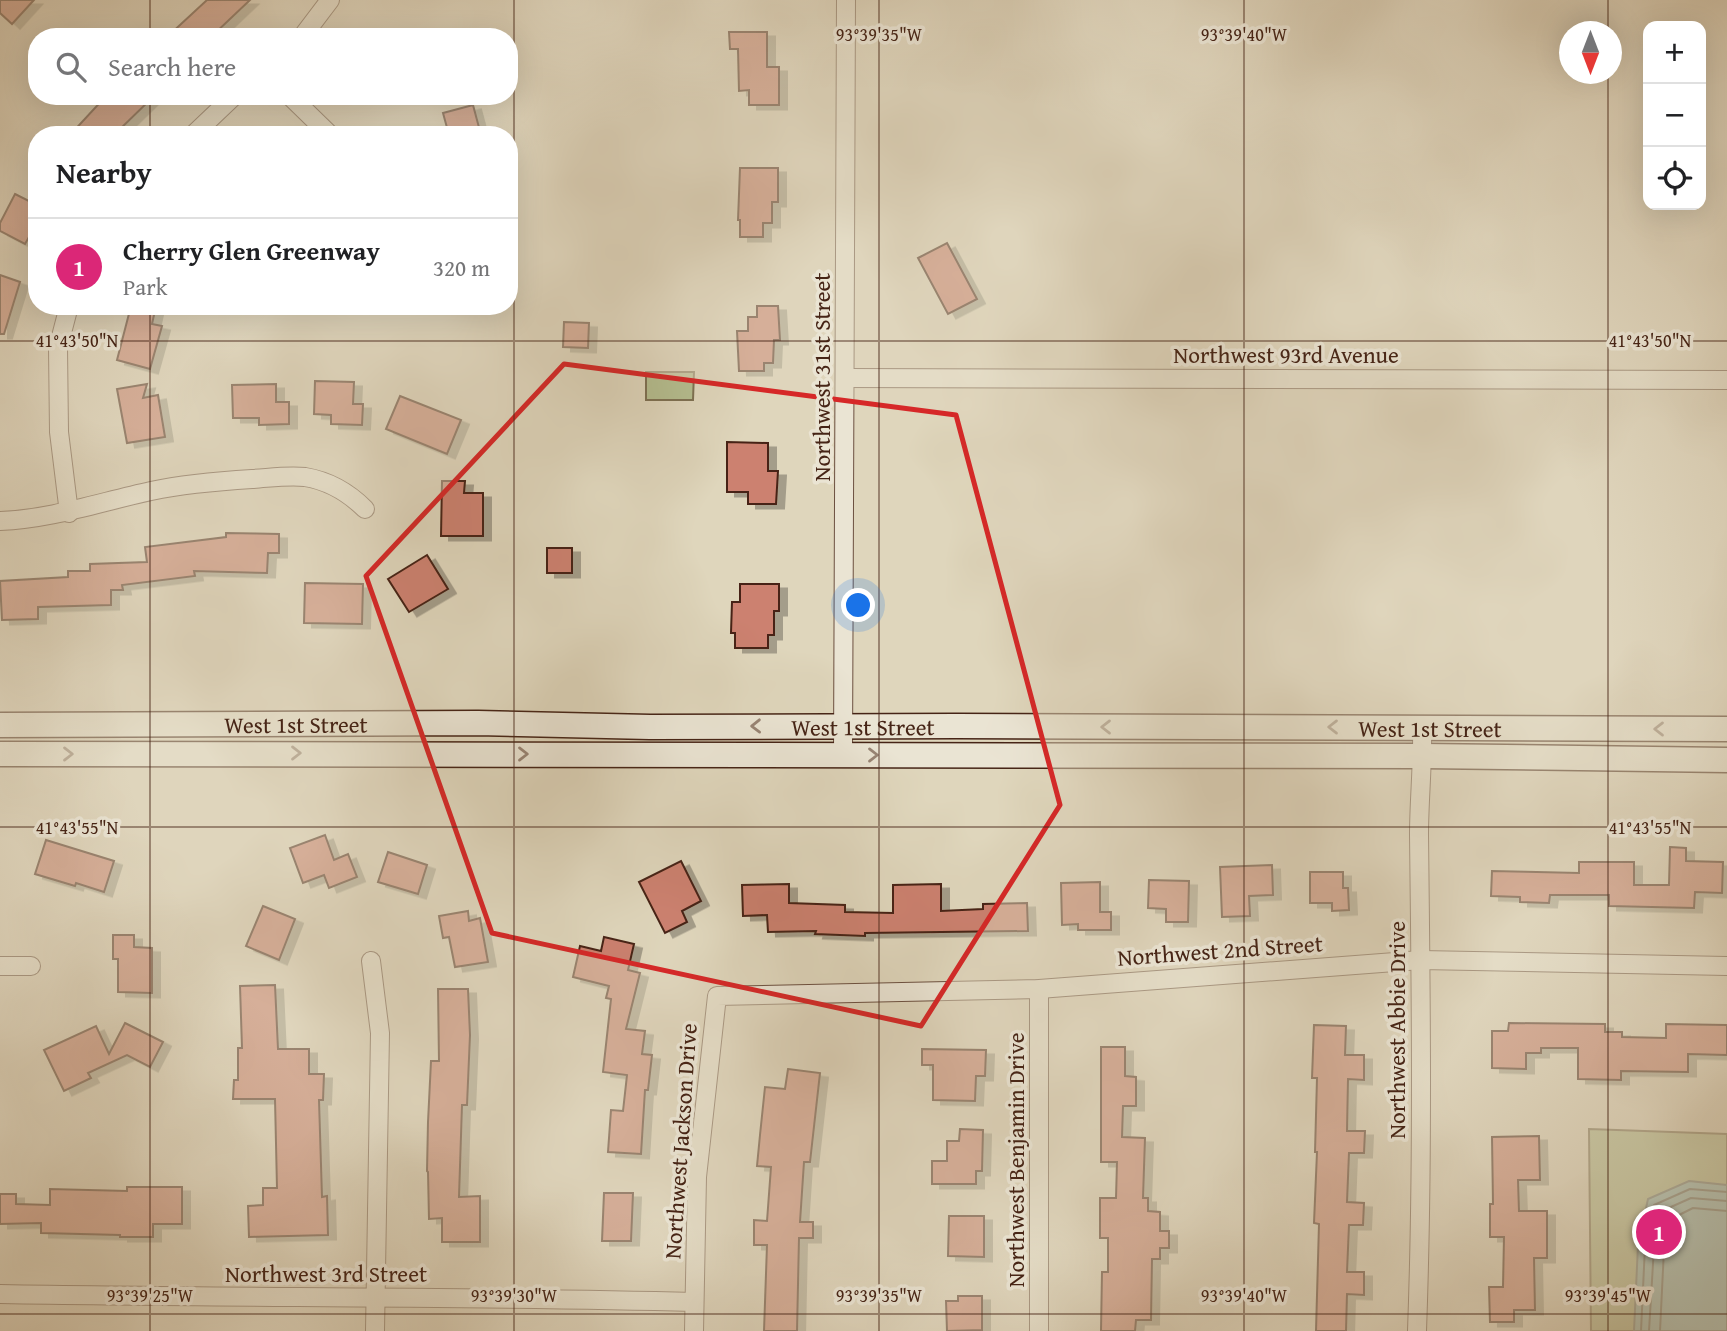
<!DOCTYPE html>
<meta charset="utf-8">
<style>
body{margin:0;font-family:"Gentium Book Plus",serif;background:#f2f2f2;color:#202124}
.controls{position:absolute;right:21px;top:21px;display:grid;overflow:hidden;border-radius:14px;box-shadow:0 7px 28px #0002}
.controls button{width:63px;height:63px;display:grid;place-items:center;padding:0;border:0;border-bottom:2px solid #e0e0e0;background:#fff;color:#202124;font:35px sans-serif}
.compass{position:absolute;left:1559px;top:21px;width:63px;height:63px;border-radius:50%;background:#fff;box-shadow:0 7px 28px #0002;rotate:180deg}
.you{position:absolute;left:859px;top:606px;width:24px;height:24px;margin:-18px;border:5px solid #fff;border-radius:50%;background:#1a73e8;box-shadow:0 0 0 10px #1a73e833}
.badge{display:grid;place-items:center;width:46px;height:46px;border-radius:50%;background:#db2777;color:#fff;font-size:23px;font-weight:700}
.pin{position:absolute;translate:-50% -50%;border:4px solid #fff;box-shadow:0 2px 7px #0006}
.list{margin:0;padding:0;list-style:none}
h2{display:flex;justify-content:space-between;align-items:center;height:91px;margin:0;padding:0 28px;font-size:30px}
h2 small{font-size:23px;font-weight:400;color:#757577}
.list li{display:grid;grid-template-columns:46px 1fr auto;gap:21px;align-items:center;box-sizing:border-box;height:98px;padding:0 28px;border-top:2px solid #e0e0e0}
.list b{display:block;font-size:26px;white-space:nowrap}
.list p{margin:0;font-size:23px;white-space:nowrap;color:#757577}
.list em{font-size:23px;font-style:normal;color:#757577}
.icon{flex:none;width:38px;height:38px;fill:none;stroke:currentColor;stroke-width:2;stroke-linecap:round;stroke-linejoin:round}
.map{position:relative;flex:none;width:1727px;height:1331px;overflow:hidden}
.search{position:absolute;background:#fff;box-shadow:0 7px 28px #0002;left:28px;top:28px;width:490px;height:77px;display:flex;align-items:center;gap:18px;box-sizing:border-box;padding:0 24px;border-radius:28px;color:#757577;font-size:26px}
.panel{position:absolute;background:#fff;box-shadow:0 7px 28px #0002;left:28px;top:126px;width:490px;height:189px;border-radius:28px}
.map>svg:first-child{display:block}
</style>
<div class="map">
<svg width="1727" height="1331" viewBox="0 0 1727 1331">
<defs>
<filter id="shadow"><feDropShadow dx="8" dy="4.5" stdDeviation="0" flood-color="#0004"/></filter>
</defs>
<rect width="100%" height="100%" fill="#dfd6bc"/>
<filter id="stains"><feTurbulence type="fractalNoise" baseFrequency=".00286" numOctaves="4"/><feColorMatrix values="0 0 0 0 .2 0 0 0 0 .09 0 0 0 0 .02 0 0 0 .5 -.17"/></filter>
<radialGradient id="worn" r=".72"><stop offset=".6" stop-color="#630" stop-opacity="0"/><stop offset="1" stop-color="#630" stop-opacity=".3"/></radialGradient>
<g fill="#b4bd8f" stroke="#7d7052" stroke-width="2">
<polygon points="646,372 694,372 693,400 646,400"/>
<polygon points="1589,1129 1727,1134 1727,1331 1591,1331"/>
</g>
<polygon fill="#93b9b4" stroke="#747d75" stroke-width="2" points="1689,1181 1727,1185 1727,1331 1634,1331 1638,1245 1648,1199"/>
<g fill="none" stroke-linecap="round" stroke-linejoin="round">
<g stroke="#6c6e65" stroke-width="2">
<polyline points="1641,1331 1645,1246 1654,1205 1690,1189 1727,1192"/>
<polyline points="1649,1331 1654,1247 1662,1211 1691,1198 1727,1201"/>
<polyline points="1660,1331 1664,1249 1671,1219 1693,1208 1727,1211"/>
</g>
</g>
<g fill="#cc816f" stroke="#462416" stroke-width="2" filter="url(#shadow)">
<polygon points="0,0 34,0 12,24 0,13"/>
<polygon points="207,0 250,0 211,37 167,37"/>
<polygon points="729,32 767,32 767,67 779,67 779,105 749,105 749,90 739,91 738,49 730,49"/>
<polygon points="106,96 154,96 114,135 70,135"/>
<polygon points="473,105 481,135 449,135 443,113"/>
<polygon points="740,168 778,168 778,202 772,202 772,223 763,223 763,237 740,237 740,220 738,220"/>
<polygon points="15,194 37,205 37,223 25,244 0,231 0,223"/>
<polygon points="947,243 977,299 948,314 918,258"/>
<polygon points="0,275 20,282 4,334 0,334"/>
<polygon points="131,306 156,306 152,324 162,326 150,369 117,360"/>
<polygon points="757,306 778,306 780,340 774,340 773,363 764,363 764,371 739,371 737,331 748,331 748,317 757,317"/>
<polygon points="564,322 589,323 588,348 563,347"/>
<polygon points="315,381 354,382 353,404 363,404 362,425 331,424 331,415 314,414"/>
<polygon points="147,384 143,398 158,395 165,437 127,443 117,389"/>
<polygon points="276,384 276,402 289,402 289,424 259,425 259,418 233,418 232,385"/>
<polygon points="400,396 461,420 447,454 386,429"/>
<polygon points="727,442 768,443 768,471 778,471 776,504 748,504 748,492 727,492"/>
<polygon points="442,481 465,481 464,493 483,493 483,536 441,536"/>
<polygon points="226,533 279,534 279,553 268,553 267,573 194,571 195,576 122,585 123,590 111,590 111,605 38,607 38,619 2,620 0,581 68,577 68,571 90,571 90,564 147,562 145,547 226,537"/>
<rect x="547" y="548" width="25" height="25"/>
<polygon points="427,555 448,589 409,612 388,579"/>
<polygon points="305,583 363,584 362,624 304,623"/>
<polygon points="740,584 779,584 779,611 774,611 774,635 768,635 768,648 735,648 735,633 731,633 732,602 740,602"/>
<polygon points="325,835 334,860 348,854 357,877 329,888 324,875 303,883 290,848"/>
<polygon points="46,840 114,861 104,892 76,883 75,886 35,874"/>
<polygon points="1670,847 1686,848 1686,861 1723,862 1722,893 1695,892 1694,908 1609,906 1609,895 1550,895 1549,903 1520,902 1520,897 1491,896 1492,871 1579,873 1579,862 1634,862 1634,885 1669,885"/>
<polygon points="388,852 427,865 418,894 378,882"/>
<polygon points="681,861 701,901 682,911 687,922 665,933 639,882"/>
<polygon points="1272,865 1273,895 1249,896 1250,916 1222,917 1220,867"/>
<polygon points="1310,872 1343,872 1343,888 1348,888 1349,910 1332,911 1332,903 1310,903"/>
<polygon points="1149,880 1189,881 1188,922 1166,922 1166,909 1148,908"/>
<polygon points="1100,882 1100,912 1111,912 1111,930 1078,930 1078,924 1062,925 1061,883"/>
<polygon points="789,884 789,903 845,905 845,912 893,913 893,885 941,884 941,911 983,909 983,904 1027,903 1028,931 865,933 865,936 815,934 816,931 768,932 767,915 743,916 742,885"/>
<polygon points="263,906 295,919 279,960 246,946"/>
<polygon points="468,911 469,921 480,918 488,962 455,967 449,937 443,938 439,916"/>
<polygon points="113,935 134,935 134,947 152,948 152,993 118,992 118,959 113,959"/>
<polygon points="604,937 634,944 628,970 640,973 626,1029 645,1031 642,1054 652,1055 648,1090 645,1090 641,1154 608,1152 611,1110 623,1111 627,1075 603,1072 611,999 606,998 609,986 573,977 580,946 601,951"/>
<polygon points="275,985 278,1049 309,1049 309,1074 324,1074 323,1100 319,1100 322,1197 327,1196 328,1235 249,1237 248,1206 263,1205 263,1188 277,1188 275,1099 233,1099 234,1080 238,1080 238,1048 242,1048 240,986"/>
<polygon points="438,989 468,989 470,1035 467,1105 462,1105 459,1197 480,1196 480,1242 442,1242 442,1218 429,1219 428,1172 427,1171 428,1122 431,1061 439,1061"/>
<polygon points="125,1023 163,1042 150,1067 127,1055 88,1073 91,1078 64,1091 44,1050 96,1026 109,1054"/>
<polygon points="1509,1023 1605,1024 1605,1032 1622,1032 1622,1037 1666,1038 1666,1024 1727,1025 1727,1055 1688,1054 1688,1072 1621,1071 1621,1080 1578,1079 1578,1048 1541,1048 1541,1053 1526,1053 1526,1069 1492,1068 1492,1031 1508,1031"/>
<polygon points="1314,1025 1346,1026 1345,1055 1364,1055 1364,1080 1348,1079 1347,1131 1365,1131 1364,1153 1349,1153 1347,1202 1364,1203 1363,1225 1349,1225 1347,1272 1364,1272 1364,1295 1347,1294 1346,1331 1316,1331 1319,1224 1314,1223 1317,1152 1315,1152 1317,1078 1312,1078"/>
<polygon points="1101,1047 1125,1047 1125,1076 1136,1077 1136,1106 1123,1106 1122,1137 1145,1138 1143,1198 1148,1198 1148,1211 1160,1212 1160,1231 1169,1231 1169,1248 1160,1248 1160,1259 1152,1259 1151,1320 1136,1320 1135,1331 1101,1331 1102,1272 1108,1272 1108,1238 1100,1238 1100,1198 1116,1198 1117,1162 1101,1162"/>
<polygon points="922,1049 986,1050 985,1076 976,1076 975,1101 933,1100 933,1065 922,1065"/>
<polygon points="788,1069 820,1073 810,1162 804,1162 800,1222 813,1222 813,1238 799,1238 797,1331 764,1331 767,1245 754,1245 754,1220 767,1221 771,1167 757,1166 760,1135 765,1087 785,1089"/>
<polygon points="960,1129 983,1130 982,1171 976,1171 976,1184 932,1184 932,1161 947,1161 947,1141 959,1141"/>
<polygon points="1539,1136 1540,1180 1518,1180 1519,1211 1547,1211 1547,1258 1534,1258 1535,1310 1514,1310 1514,1322 1490,1322 1489,1287 1503,1287 1504,1237 1490,1237 1490,1204 1493,1204 1492,1137"/>
<polygon points="127,1187 182,1187 182,1224 153,1224 153,1237 120,1237 120,1235 41,1233 41,1223 0,1224 0,1194 16,1194 16,1204 50,1205 50,1189 127,1191"/>
<polygon points="604,1193 633,1193 631,1241 602,1241"/>
<polygon points="949,1216 984,1216 984,1257 948,1256"/>
<polygon points="958,1296 982,1296 982,1330 947,1331 946,1301 958,1301"/>
</g>
<g fill="none" stroke-linecap="round" stroke-linejoin="round">
<defs>
<g id="minor">
<polyline points="302,37 330,0"/>
<polyline points="290,96 330,135"/>
<polyline points="193,135 234,96"/>
<polyline points="69,306 58,348 59,432 69,513"/>
<polyline points="845,378 1727,380"/>
<path d="M0,521c52,-2 100,-19 151,-30 33,-7 68,-10 101,-12 17,-1 36,-4 53,-2 24,4 43,15 60,32"/>
<polyline points="843,755 846,0"/>
<polyline points="371,961 380,1033 375,1331"/>
<polyline points="0,966 31,966"/>
<polyline points="1039,989 1039,1331"/>
<path d="M0,1294c231,4 463,2 694,8"/>
<polyline points="694,1331 697,1177 717,996 1039,989 1421,960 1727,966"/>
<path d="M1417,1331c6,-165 4,-331 2,-496 0,-35 4,-71 3,-107"/>
</g>
<g id="secondary">
<path id="s1" d="M0,725l478,-2 172,4 306,-1 771,3"/>
<polyline points="0,754 1423,756 1727,760"/>
</g>
</defs>
<use href="#minor" stroke="#6c5040" stroke-width="20"/>
<use href="#secondary" stroke="#462416" stroke-width="27"/>
<use href="#minor" stroke="#eae4d3" stroke-width="18"/>
<use href="#secondary" stroke="#eae4d3" stroke-width="24"/>
</g>
<defs><path id="oneway-chevron" d="M-2-3.5L2.5 0L-2 3.5" fill="none" stroke-width="1.6" stroke-linecap="round" stroke-linejoin="round" transform="scale(1.75)"/></defs>
<g stroke="#988474">
<use href="#oneway-chevron" transform="translate(756 726) rotate(179)"/>
<use href="#oneway-chevron" transform="translate(1106 727) rotate(-180)"/>
<use href="#oneway-chevron" transform="translate(1333 727) rotate(-180)"/>
<use href="#oneway-chevron" transform="translate(1659 729) rotate(-180)"/>
<use href="#oneway-chevron" transform="translate(296 753)"/>
<use href="#oneway-chevron" transform="translate(68 754)"/>
<use href="#oneway-chevron" transform="translate(523 754)"/>
<use href="#oneway-chevron" transform="translate(873 755)"/>
</g>
<path d="M0 0H1727V1331H0ZM564,364l392,51 104,390 -139,221 -429,-93 -126,-357z" fill="#dfd6bc" fill-opacity=".55" fill-rule="evenodd"/>
<path fill="none" stroke="#d62828" stroke-width="5" stroke-linejoin="round" d="M564,364l392,51 104,390 -139,221 -429,-93 -126,-357z"/>
<path fill="none" stroke="#462416" stroke-width="2" stroke-opacity="0.45" d="M150,0v37M514,0v1331M879,0v1331M1244,0v1331M1608,0v32M1608,74v1257M150,96v39M150,306v1025M0,341h1727M0,827h1727M0,1314h1727"/>
<g text-anchor="middle" dominant-baseline="central" stroke-width="7" stroke-linejoin="round" paint-order="stroke">
<g font-size="23" fill="#462416" stroke="#eae4d3">
<text x="1286" y="354">Northwest 93rd Avenue</text>
<text transform="translate(821 377) rotate(-90)">Northwest 31st Street</text>
<text stroke="none"><textPath href="#s1" startOffset="296">West 1st Street</textPath></text>
<text stroke="none"><textPath href="#s1" startOffset="863">West 1st Street</textPath></text>
<text stroke="none"><textPath href="#s1" startOffset="1430">West 1st Street</textPath></text>
<text transform="translate(1220 950) rotate(-4)">Northwest 2nd Street</text>
<text transform="translate(1396 1030) rotate(-90)">Northwest Abbie Drive</text>
<text transform="translate(680 1141) rotate(-86)">Northwest Jackson Drive</text>
<text transform="translate(1015 1160) rotate(-90)">Northwest Benjamin Drive</text>
<text x="326" y="1273">Northwest 3rd Street</text>
</g>
</g>
<g font-size="18" text-anchor="middle" fill="#462416" stroke="#eae4d3" stroke-width="7" stroke-linejoin="round" paint-order="stroke">
<text x="879" y="41">93°39'35"W</text>
<text x="1244" y="41">93°39'40"W</text>
<text x="1650" y="347">41°43'50"N</text>
<text x="77" y="347">41°43'50"N</text>
<text x="1650" y="834">41°43'55"N</text>
<text x="77" y="834">41°43'55"N</text>
<text x="150" y="1302">93°39'25"W</text>
<text x="514" y="1302">93°39'30"W</text>
<text x="879" y="1302">93°39'35"W</text>
<text x="1244" y="1302">93°39'40"W</text>
<text x="1608" y="1302">93°39'45"W</text>
</g>
<rect width="100%" height="100%" filter="url(#stains)"/>
<rect width="100%" height="100%" fill="url(#worn)"/>
</svg>
<div class="controls">
<button>+</button>
<button>−</button>
<button><svg class="icon" aria-label="locate" viewBox="0 0 24 24"><circle cx="12" cy="12" r="6"/><path d="M12 2v4M12 18v4M2 12h4M18 12h4"/></svg></button>
</div>
<svg class="compass" viewBox="-18 -18 36 36"><path d="M0-13l5 13h-10z" fill="#e53935"/><path d="M0 13l5-13h-10z" fill="#757577"/></svg>
<div class="you"></div>
<div class="pin badge" style="left:1659px;top:1232px">1</div>
<div class="search"><svg class="icon" aria-label="search" viewBox="0 0 24 24"><circle cx="10" cy="10" r="6"/><path d="M15 15l6 6"/></svg>Search here</div>
<section class="panel">
<h2>Nearby<small></small></h2>
<ul class="list">
<li><span class="badge">1</span><div><b>Cherry Glen Greenway</b><p>Park</p></div><em>320 m</em></li>
</ul>
</section>
</div>
